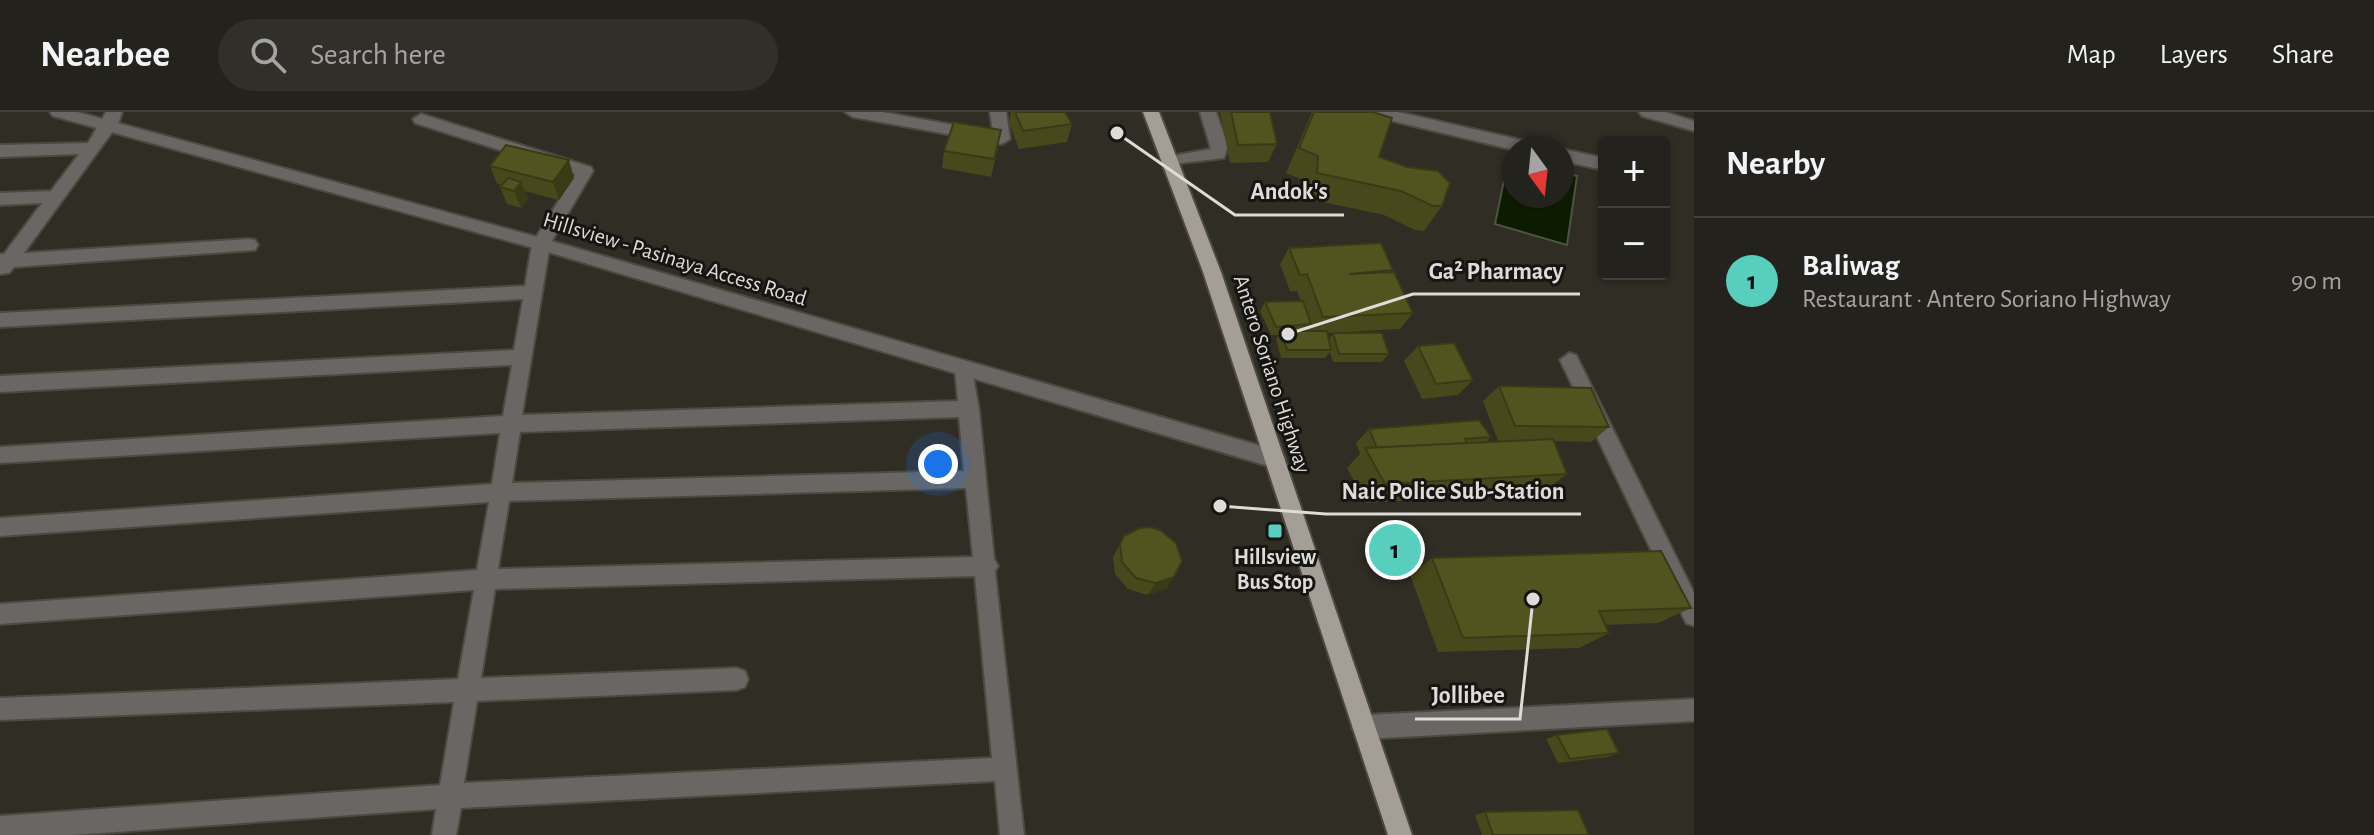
<!DOCTYPE html>
<meta charset="utf-8">
<style>
body{margin:0;font-family:"Alegreya Sans",sans-serif;background:#302f29;color:#f1f3f6}
.controls{position:absolute;right:24px;top:24px;display:grid;overflow:hidden;border-radius:8px;box-shadow:0 2px 6px #0004}
.controls button{width:72px;height:72px;display:grid;place-items:center;padding:0;border:0;border-bottom:2px solid #413f3b;background:#24221c;color:#f1f3f6;font:40px sans-serif}
.compass{position:absolute;left:1502px;top:24px;width:72px;height:72px;border-radius:50%;background:#24221c;box-shadow:0 2px 6px #0004;rotate:165deg}
.you{position:absolute;left:938px;top:352px;width:28px;height:28px;margin:-20px;border:6px solid #fff;border-radius:50%;background:#1a73e8;box-shadow:0 0 0 12px #1a73e833}
.badge{display:grid;place-items:center;width:52px;height:52px;border-radius:50%;background:#58cebf;color:#111;font-size:26px;font-weight:700}
.pin{position:absolute;translate:-50% -50%;border:4px solid #fff;box-shadow:0 2px 8px #0006}
.list{margin:0;padding:0;list-style:none}
h2{display:flex;justify-content:space-between;align-items:center;height:104px;margin:0;padding:0 32px;font-size:34px}
h2 small{font-size:26px;font-weight:400;color:#a3a4a3}
.list li{display:grid;grid-template-columns:52px 1fr auto;gap:24px;align-items:center;box-sizing:border-box;height:128px;padding:0 32px;border-top:2px solid #413f3b}
.list b{display:block;font-size:30px;white-space:nowrap}
.list p{margin:0;font-size:26px;white-space:nowrap;color:#a3a4a3}
.list em{font-size:26px;font-style:normal;color:#a3a4a3}
.icon{flex:none;width:44px;height:44px;fill:none;stroke:currentColor;stroke-width:2;stroke-linecap:round;stroke-linejoin:round}
.map{position:relative;flex:none;width:1694px;height:723px;overflow:hidden}
header{display:flex;align-items:center;gap:48px;box-sizing:border-box;height:112px;padding:0 40px;background:#24221c;border-bottom:2px solid #413f3b}
header strong{font-size:38px}
nav{display:flex;gap:44px;margin-inline-start:auto;font-size:28px}
.search{width:560px;height:72px;background:#302f29;display:flex;align-items:center;gap:20px;box-sizing:border-box;padding:0 28px;border-radius:44px;color:#a3a4a3;font-size:30px}
main{display:flex}
aside{flex:1;background:#24221c}
.map>svg:first-child{display:block}
</style>
<header>
<strong>Nearbee</strong>
<div class="search"><svg class="icon" aria-label="search" viewBox="0 0 24 24"><circle cx="10" cy="10" r="6"/><path d="M15 15l6 6"/></svg>Search here</div>
<nav><a>Map</a><a>Layers</a><a>Share</a></nav>
</header>
<main>
<div class="map">
<svg width="1694" height="723" viewBox="0 0 1694 723">
<rect width="100%" height="100%" fill="#302d25"/>
<polygon fill="#0d1b00" stroke="#4b5540" stroke-width="2" points="1509,44 1514,46 1514,84 1562,84 1562,60 1577,64 1567,133 1495,112"/>
<g fill="none" stroke-linecap="round" stroke-linejoin="round">
<defs>
<g id="minor">
<polygon points="106,0 122,0 118,12 24,141 249,127 255,128 258,133 255,138 14,155 9,161 0,162 0,142 4,142 42,91 0,93 0,81 51,79 79,42 0,45 0,33 88,31"/>
<polygon points="845,0 882,0 993,20 990,0 1006,0 1010,27 1002,32 853,5"/>
<polygon points="1200,0 1216,0 1228,34 1224,46 1165,53 1165,45 1211,37"/>
<polygon points="1368,0 1398,0 1530,30 1538,36 1514,38 1376,5"/>
<polygon points="1639,0 1665,0 1694,9 1694,19 1642,4"/>
<path d="M421,2l170,53 2,4 -43,73 -28,171 436,-14 -3,-31 2,-5h14l8,44 15,150 4,7 -3,5 29,264h-24l-5,-54 -534,27 -5,27h-24l4,-26 -363,26h-73v-19l440,-31 14,-83 -454,18v-22l458,-19 16,-89 -474,34v-20l477,-34 12,-68 -489,34v-18l492,-34 8,-51 -500,30v-16l503,-31 9,-51 -512,27v-16l514,-26 9,-51 -523,28v-14l525,-27 7,-42 43,-70 -160,-51 -2,-4zM959,305l5,54 -452,12 8,-51zM966,376l7,69 -475,12 11,-68zM975,464l17,182 -528,25 13,-82 260,-11 8,-3 3,-8 -3,-8 -8,-3 -256,10 14,-89z"/>
<polygon points="1562,37 1604,46 1604,58 1562,49"/>
<polygon points="1569,241 1576,243 1694,481 1694,514 1686,511 1560,248"/>
<polygon points="1694,587 1694,609 1364,627 1356,623 1352,615 1356,607 1364,603"/>
</g>
<polygon id="tertiary" points="50,0 77,0 541,126 1275,338 1282,341 1285,347 1282,353 1275,356 541,138 53,4"/>
<polygon id="primary" points="1143,0 1159,0 1221,160 1412,723 1388,723 1203,160"/>
</defs>
<use href="#minor" stroke="#4c4941" stroke-width="4"/>
<use href="#tertiary" stroke="#4c4941" stroke-width="4"/>
<use href="#primary" stroke="#4c4941" stroke-width="4"/>
<use href="#minor" fill="#696663" fill-rule="evenodd"/>
<use href="#tertiary" fill="#696663" fill-rule="evenodd"/>
<use href="#primary" fill="#a49e97" fill-rule="evenodd"/>
</g>
<g fill="#47481b">
<polygon points="1011,0 1065,0 1072,12 1067,30 1019,37 1009,11"/>
<polygon points="1220,0 1270,0 1277,32 1268,50 1230,51"/>
<polygon points="1312,0 1373,0 1379,45 1442,94 1424,119 1415,118 1384,103 1304,86 1305,69 1286,61"/>
<polygon points="998,36 991,65 942,56 944,39"/>
<polygon points="490,54 574,66 559,88 524,79 528,87 521,96 507,92 500,75 502,73 497,72"/>
<polygon points="1289,136 1393,158 1391,160 1413,201 1400,217 1327,221 1329,228 1333,221 1389,242 1382,250 1333,250 1330,240 1325,246 1281,246 1276,227 1279,223 1271,223 1260,199 1265,190 1301,189 1297,179 1290,179 1280,152"/>
<polygon points="1418,234 1473,268 1458,283 1422,287 1404,249"/>
<polygon points="1499,274 1609,315 1591,330 1554,329 1567,362 1542,381 1366,391 1347,356 1360,342 1356,331 1369,317 1491,325 1486,330 1513,329 1498,329 1483,289"/>
<polygon points="1124,424 1174,465 1166,477 1147,483 1128,477 1115,462 1113,445"/>
<polygon points="1432,446 1691,496 1658,511 1605,513 1609,521 1579,536 1438,540 1410,463"/>
<polygon points="1557,623 1619,641 1607,645 1558,651 1546,627"/>
<polygon points="1485,700 1589,723 1482,723 1475,703"/>
</g>
<g fill="#393b16">
<polygon points="569,48 574,66 559,88 553,70"/>
<polygon points="521,70 528,87 521,96 514,79"/>
<polygon points="1174,465 1166,477 1147,483 1156,471"/>
</g>
<g fill="#52541f" stroke="#393b16" stroke-width="2">
<polygon points="1015,0 1065,0 1072,12 1023,19"/>
<polygon points="1231,0 1270,0 1277,32 1238,33"/>
<polygon points="1314,0 1373,0 1392,6 1379,45 1407,55 1438,59 1450,71 1442,94 1433,94 1401,79 1317,61 1318,44 1299,36"/>
<polygon points="954,10 1001,18 994,47 944,39"/>
<polygon points="506,33 569,48 553,70 490,54"/>
<polygon points="508,66 521,70 514,79 500,75"/>
<polygon points="1381,131 1393,158 1349,162 1394,160 1413,201 1323,205 1307,162 1300,163 1289,136"/>
<polygon points="1303,189 1311,212 1276,215 1265,190"/>
<polygon points="1281,219 1327,219 1331,238 1287,238"/>
<polygon points="1333,221 1382,221 1389,242 1339,242"/>
<polygon points="1454,231 1473,268 1436,272 1418,234"/>
<polygon points="1499,274 1591,276 1609,315 1515,314"/>
<polygon points="1479,308 1491,325 1465,327 1467,331 1377,336 1369,317"/>
<polygon points="1553,327 1567,362 1385,372 1365,336"/>
<polygon points="1150,415 1160,418 1176,431 1182,449 1174,465 1156,471 1136,466 1122,450 1120,432 1124,424 1140,416"/>
<polygon points="1661,439 1691,496 1599,499 1609,521 1463,526 1432,446"/>
<polygon points="1607,617 1619,641 1570,647 1557,623"/>
<polygon points="1578,698 1589,723 1493,723 1485,700"/>
</g>
<rect fill="#58cebf" stroke="#171512" stroke-width="3" x="1267" y="411" width="16" height="16" rx="4"/>
<g text-anchor="middle" dominant-baseline="central" stroke-width="6" stroke-linejoin="round" paint-order="stroke">
<g font-size="22" fill="#dddcd7" stroke="#171512">
<text transform="translate(675 147) rotate(17)">Hillsview - Pasinaya Access Road</text>
<text transform="translate(1272 262) rotate(72)">Antero Soriano Highway</text>
</g>
<g font-size="22" font-weight="bold" fill="#dddcd7" stroke="#171512">
<text x="1275" y="445">Hillsview<tspan x="1275" dy="25">Bus Stop</tspan></text>
</g>
</g>
<path fill="none" stroke="#dddcd7" stroke-width="3" d="M1117 21L1235 103H1344M1288 222L1413 182H1580M1220 394L1326 402H1581M1533 487L1520 607H1415"/>
<g fill="#dddcd7" stroke="#171512" stroke-width="3">
<circle cx="1117" cy="21" r="8"/>
<circle cx="1288" cy="222" r="8"/>
<circle cx="1220" cy="394" r="8"/>
<circle cx="1533" cy="487" r="8"/>
</g>
<g font-size="24" text-anchor="middle" font-weight="bold" fill="#dddcd7" stroke="#171512" stroke-width="6" stroke-linejoin="round" paint-order="stroke">
<text x="1289" y="87">Andok's</text>
<text x="1496" y="167">Ga² Pharmacy</text>
<text x="1453" y="387">Naic Police Sub-Station</text>
<text x="1468" y="591">Jollibee</text>
</g>
</svg>
<div class="controls">
<button>+</button>
<button>−</button>
</div>
<svg class="compass" viewBox="-18 -18 36 36"><path d="M0-13l5 13h-10z" fill="#e53935"/><path d="M0 13l5-13h-10z" fill="#a3a4a3"/></svg>
<div class="you"></div>
<div class="pin badge" style="left:1395px;top:438px">1</div>
</div>
<aside>
<h2>Nearby<small></small></h2>
<ul class="list">
<li><span class="badge">1</span><div><b>Baliwag</b><p>Restaurant · Antero Soriano Highway</p></div><em>90 m</em></li>
</ul>
</aside>
</main>
